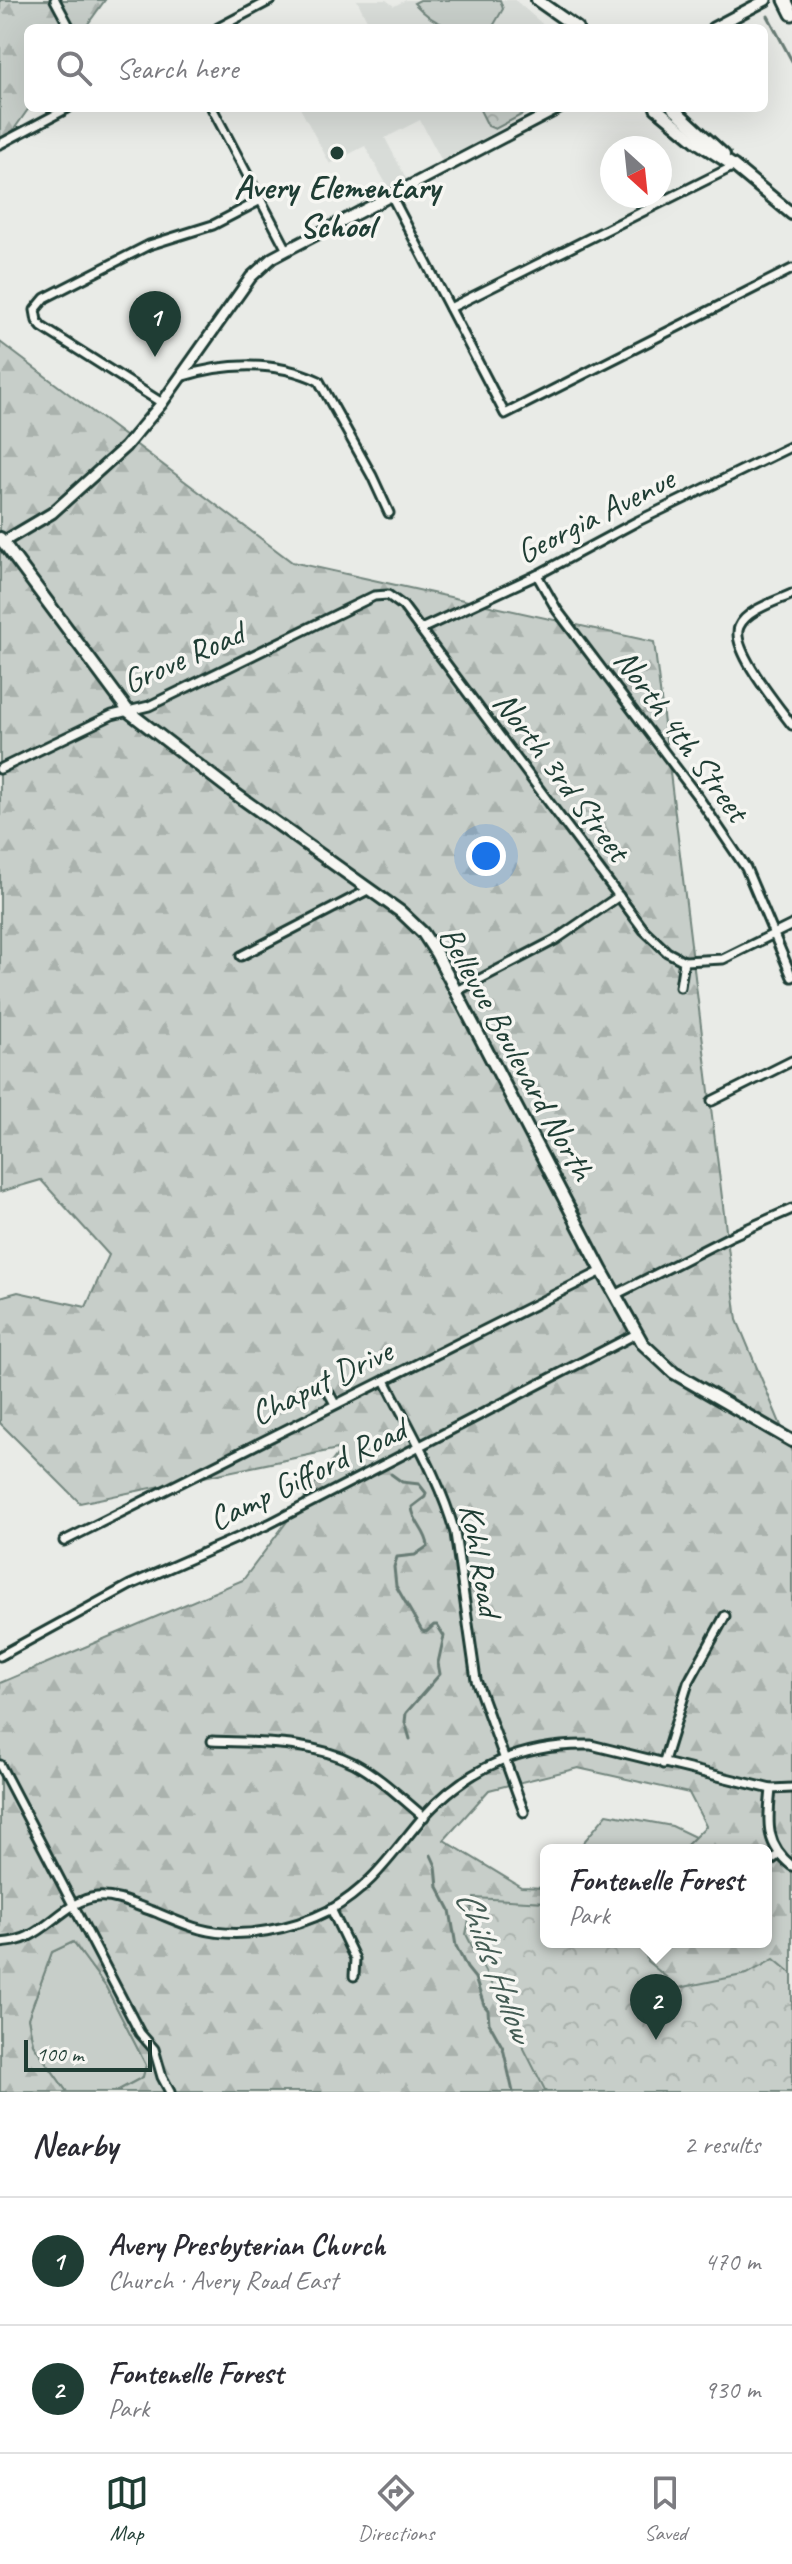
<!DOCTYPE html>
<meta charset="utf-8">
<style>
body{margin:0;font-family:Caveat,sans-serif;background:#f2f2f3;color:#2b2b33}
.compass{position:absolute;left:600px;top:136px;width:72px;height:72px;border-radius:50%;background:#fff;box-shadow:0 8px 32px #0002;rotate:153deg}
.scale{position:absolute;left:24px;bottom:20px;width:128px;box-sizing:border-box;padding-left:8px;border:4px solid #1f3d34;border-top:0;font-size:22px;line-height:28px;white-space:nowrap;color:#1f3d34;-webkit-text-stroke:6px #f6f6f2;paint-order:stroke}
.you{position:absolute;left:486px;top:856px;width:28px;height:28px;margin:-20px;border:6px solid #fff;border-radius:50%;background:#1a73e8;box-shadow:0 0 0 12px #1a73e833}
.badge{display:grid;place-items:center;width:52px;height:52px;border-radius:50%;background:#1f3d34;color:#fff;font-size:26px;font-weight:700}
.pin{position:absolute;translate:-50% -66px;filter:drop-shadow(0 2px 4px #0008)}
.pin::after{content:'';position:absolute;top:42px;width:28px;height:24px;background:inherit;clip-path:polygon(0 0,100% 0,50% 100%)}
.popup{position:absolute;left:540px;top:1844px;width:232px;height:104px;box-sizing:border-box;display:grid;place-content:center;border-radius:12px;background:#fff;filter:drop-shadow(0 2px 6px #0005);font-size:26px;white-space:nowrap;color:#7c7c81}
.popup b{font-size:30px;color:#2b2b33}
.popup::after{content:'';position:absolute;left:50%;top:100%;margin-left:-16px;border:16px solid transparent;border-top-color:#fff}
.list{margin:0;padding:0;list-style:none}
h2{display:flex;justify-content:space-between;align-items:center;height:104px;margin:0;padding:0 32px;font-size:34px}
h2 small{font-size:26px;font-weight:400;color:#7c7c81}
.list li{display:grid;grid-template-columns:52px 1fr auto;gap:24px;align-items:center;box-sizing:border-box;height:128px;padding:0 32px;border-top:2px solid #e1e1e2}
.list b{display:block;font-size:30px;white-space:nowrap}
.list p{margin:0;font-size:26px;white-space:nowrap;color:#7c7c81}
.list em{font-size:26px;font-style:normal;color:#7c7c81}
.icon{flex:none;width:44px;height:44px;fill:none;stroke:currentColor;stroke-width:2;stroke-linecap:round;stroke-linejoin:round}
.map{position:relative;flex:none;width:792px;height:2092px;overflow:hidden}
.search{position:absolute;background:#fff;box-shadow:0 8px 32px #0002;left:24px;right:24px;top:24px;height:88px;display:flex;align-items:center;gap:20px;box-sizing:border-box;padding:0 28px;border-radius:12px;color:#7c7c81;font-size:30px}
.sheet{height:360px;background:#fff}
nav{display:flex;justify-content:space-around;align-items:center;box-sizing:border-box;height:112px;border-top:2px solid #e1e1e2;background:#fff;font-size:22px;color:#7c7c81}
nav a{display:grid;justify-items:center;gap:4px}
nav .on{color:#1f3d34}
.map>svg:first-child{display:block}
</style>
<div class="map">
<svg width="792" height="2092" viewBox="0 0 792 2092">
<defs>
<pattern id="forest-firs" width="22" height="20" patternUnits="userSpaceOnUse" patternTransform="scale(2)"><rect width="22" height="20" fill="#c7cec9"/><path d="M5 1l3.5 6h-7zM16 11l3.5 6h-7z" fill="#aab2ad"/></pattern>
<pattern id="park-crowns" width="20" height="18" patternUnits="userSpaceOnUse" patternTransform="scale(2)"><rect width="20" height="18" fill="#c7cec9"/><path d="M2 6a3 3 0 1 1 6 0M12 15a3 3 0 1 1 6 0" fill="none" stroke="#aab2ad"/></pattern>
</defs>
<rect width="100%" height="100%" fill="#e9ebe7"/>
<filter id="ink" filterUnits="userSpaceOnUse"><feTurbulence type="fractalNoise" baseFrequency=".0125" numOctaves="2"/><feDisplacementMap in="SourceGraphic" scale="16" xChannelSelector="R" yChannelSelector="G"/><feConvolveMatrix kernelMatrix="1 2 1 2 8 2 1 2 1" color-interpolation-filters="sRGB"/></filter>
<g filter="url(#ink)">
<g fill="#d8dcd8">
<polygon points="357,0 386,0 394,6 406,0 515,0 547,28 352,28 367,20"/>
<polygon points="300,108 539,108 442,161 420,120 385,138 407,180 389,189 365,146 330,164"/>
</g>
<g fill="#c7cec9" stroke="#73867e" stroke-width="2">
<path d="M420,0h80l3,9 -11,19c-37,0 -51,4 -78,-25z"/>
<polygon points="607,1814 672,1826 695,1837 682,1850 577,1850"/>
<polygon points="73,1942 106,1987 146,2065 143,2077 115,2092 67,2092 33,2044 28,2018 52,1952"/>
</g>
<g fill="url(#forest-firs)" stroke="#73867e" stroke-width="2" fill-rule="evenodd">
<polygon points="0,0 105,0 85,28 28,28 29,108 0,149"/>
<path d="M0,342l292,220 362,80 83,678 55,132v640h-677l28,-15 3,-12 -40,-78 -33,-45 -21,10 -24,66 5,26 34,48h-67v-409l243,-103 99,-132 -262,55 -80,-80v-126l18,-5 68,15 23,-52 -68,-75 -41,12zM578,1768l111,25 17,33 -24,24h84v92h-220v-54l-25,-1 -77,-47 45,-50z"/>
</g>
<g fill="url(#park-crowns)" stroke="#73867e" stroke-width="2">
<polygon points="479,108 534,108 495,129 488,126"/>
<polygon points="474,1898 546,1902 546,1942 644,1942 647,1961 679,1988 747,1974 774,1959 792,1974 792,2092 546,2092 466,1934"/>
</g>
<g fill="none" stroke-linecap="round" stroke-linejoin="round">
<g stroke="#687c75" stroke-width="3">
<polyline points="768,16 792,61"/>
<path d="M391,1474l11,8 17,2 7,9 -1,4 -13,10c1,16 15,24 16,39l-13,9 -18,2 -3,10 2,19 26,45 4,1 8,-7h3l7,11 -6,27 2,11 -34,39 -1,9 5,17"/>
<polyline points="431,1855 436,1866 438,1887 450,1910 456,1946 467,1968 475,1978 484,2005 488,2010 489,2023 503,2048 513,2092"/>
</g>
<defs>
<g id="minor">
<polyline points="55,0 70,28"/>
<polyline points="218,28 271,0"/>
<polyline points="212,108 287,250"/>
<polyline points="0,144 68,108"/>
<polyline points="391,195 505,414 792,269"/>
<polyline points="450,308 734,166"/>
<path d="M180,377c44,-14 96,-17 139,4l53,95 17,37"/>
<polyline points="162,403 42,327 37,321 35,310 45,298 149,245 213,225 261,200"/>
<polyline points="537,575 557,610 698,797 746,868 792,977"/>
<path d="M792,594c-15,7 -46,16 -53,33 -9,22 40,80 53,98"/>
<polyline points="421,629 537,575 636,522 792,446"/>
<polyline points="0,769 112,715 149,706 374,596 388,595 403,606 644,930 667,952 684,961 680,987"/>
<polyline points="241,956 368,890"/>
<polyline points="684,961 723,959 792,925"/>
<polyline points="457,991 555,940 619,896"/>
<polyline points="712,1101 792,1061"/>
<polyline points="615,1295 733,1235 792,1209"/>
<path d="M385,1380c25,50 55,99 70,153l21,147 48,132"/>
<polyline points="329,1393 335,1404"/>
<polyline points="64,1541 602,1271"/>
<polyline points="0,1656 130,1585 269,1524 636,1334"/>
<path d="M212,1741c47,2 99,0 142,22 26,14 47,35 70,54"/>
<polyline points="663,1764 688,1683 725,1616"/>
<polyline points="0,1765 140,2033 154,2049 162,2077 170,2092"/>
<path d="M771,1789c-3,32 -7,55 21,77"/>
<polyline points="766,1864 778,1855"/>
<polyline points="331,1909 355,1959 354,1976"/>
<path d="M0,1943c10,-1 20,-2 29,-7 24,-11 40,-36 68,-39 19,-2 40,9 58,15 15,6 30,13 45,17 41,11 93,0 130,-19 42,-23 64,-59 94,-94 44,-49 101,-73 167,-71l180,44 21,-1"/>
</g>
<g id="tertiary">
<polyline points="713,28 766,0"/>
<polyline points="3,542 52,513 125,447 162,403 251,277 272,258 287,250 559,108"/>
</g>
<g id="secondary">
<polyline points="537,0 577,28"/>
<polyline points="656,108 697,142 734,166 792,214"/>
<polyline points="673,108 724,155"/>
<polyline points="0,538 129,712 237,795 401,912 423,933 436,953 602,1271 643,1344 674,1373 792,1441"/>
</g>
<polyline id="primary" points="785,0 792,14"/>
</defs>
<use href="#minor" stroke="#1f3d34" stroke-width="13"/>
<use href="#tertiary" stroke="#1f3d34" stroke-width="15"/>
<use href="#secondary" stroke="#1f3d34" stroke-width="16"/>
<use href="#primary" stroke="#1f3d34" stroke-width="17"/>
<use href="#minor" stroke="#f6f6f2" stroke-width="7"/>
<use href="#tertiary" stroke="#f6f6f2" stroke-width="9"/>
<use href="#secondary" stroke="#f6f6f2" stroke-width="10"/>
<use href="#primary" stroke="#f6f6f2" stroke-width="11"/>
</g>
</g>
<circle fill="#1f3d34" stroke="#f6f6f2" stroke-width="3" cx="337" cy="153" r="8"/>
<g text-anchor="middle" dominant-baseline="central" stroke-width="7" stroke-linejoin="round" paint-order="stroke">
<g font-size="34" font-weight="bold" fill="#1f3d34" stroke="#f6f6f2">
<text x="337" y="186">Avery Elementary<tspan x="337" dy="39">School</tspan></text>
</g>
<g font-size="34" fill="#1f3d34" stroke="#f6f6f2">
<text transform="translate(595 515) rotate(-27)">Georgia Avenue</text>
<text transform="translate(183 657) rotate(-24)">Grove Road</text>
<text transform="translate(682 735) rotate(54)">North 4th Street</text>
<text transform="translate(562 776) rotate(53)">North 3rd Street</text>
<text transform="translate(517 1053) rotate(61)">Bellevue Boulevard North</text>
<text transform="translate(321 1382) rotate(-26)">Chaput Drive</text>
<text transform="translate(307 1474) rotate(-26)">Camp Gifford Road</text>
<text transform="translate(481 1560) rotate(80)">Kohl Road</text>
</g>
<g font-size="36" font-style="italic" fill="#445c54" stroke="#f6f6f2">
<text transform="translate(495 1965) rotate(69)">Childs Hollow</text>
</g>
</g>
</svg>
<svg class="compass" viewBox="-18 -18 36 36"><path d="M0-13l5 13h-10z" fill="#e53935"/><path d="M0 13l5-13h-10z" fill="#7c7c81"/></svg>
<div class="scale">100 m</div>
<div class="you"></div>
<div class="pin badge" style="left:155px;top:357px">1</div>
<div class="pin badge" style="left:656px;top:2040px">2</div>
<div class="popup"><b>Fontenelle Forest</b>Park</div>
<div class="search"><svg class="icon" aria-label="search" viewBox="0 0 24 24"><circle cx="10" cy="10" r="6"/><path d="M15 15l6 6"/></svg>Search here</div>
</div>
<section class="sheet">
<h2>Nearby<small>2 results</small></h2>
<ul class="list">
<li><span class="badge">1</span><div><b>Avery Presbyterian Church</b><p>Church · Avery Road East</p></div><em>470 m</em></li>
<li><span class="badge">2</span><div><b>Fontenelle Forest</b><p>Park</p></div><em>930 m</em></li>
</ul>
</section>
<nav>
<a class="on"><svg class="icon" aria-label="map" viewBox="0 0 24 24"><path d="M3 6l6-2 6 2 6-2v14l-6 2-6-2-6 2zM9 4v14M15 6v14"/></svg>Map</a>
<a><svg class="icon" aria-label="directions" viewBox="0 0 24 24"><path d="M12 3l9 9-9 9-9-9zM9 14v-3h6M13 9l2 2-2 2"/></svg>Directions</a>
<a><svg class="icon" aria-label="saved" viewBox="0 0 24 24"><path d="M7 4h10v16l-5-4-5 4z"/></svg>Saved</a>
</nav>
